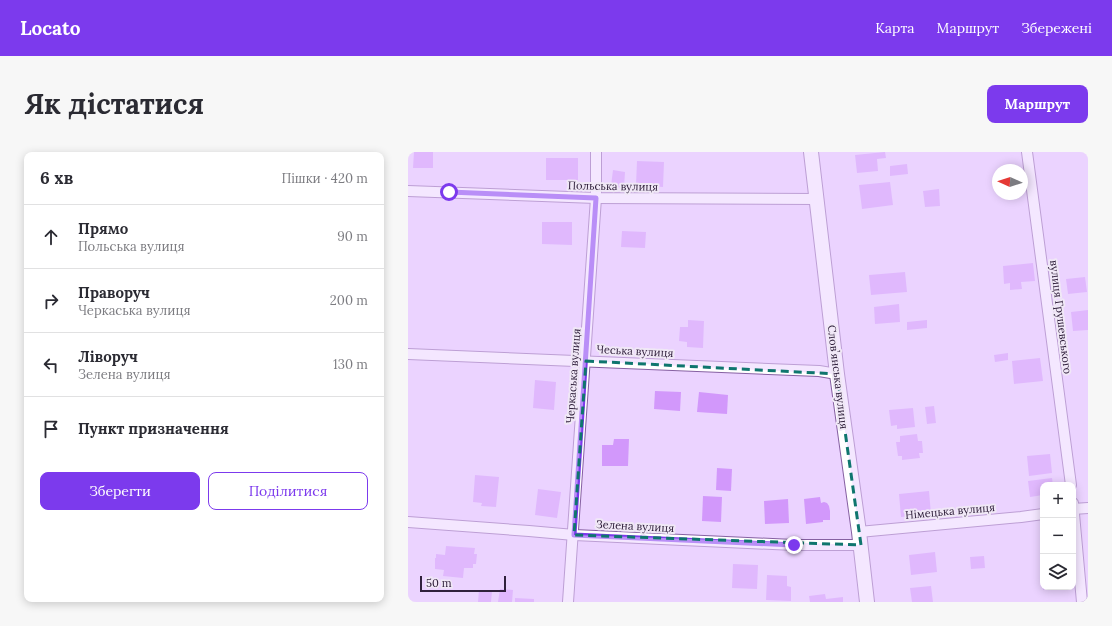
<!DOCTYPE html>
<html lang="uk">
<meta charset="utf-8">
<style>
body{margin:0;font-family:Lora,serif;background:#f7f7f7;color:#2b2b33}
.controls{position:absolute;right:12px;bottom:12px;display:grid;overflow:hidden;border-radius:8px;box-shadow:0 2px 10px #0003}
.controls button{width:36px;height:36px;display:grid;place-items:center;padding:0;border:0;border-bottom:1px solid #e1e1e2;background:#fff;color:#2b2b33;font:20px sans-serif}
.compass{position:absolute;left:584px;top:12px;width:36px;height:36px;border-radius:50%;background:#fff;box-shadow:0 2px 10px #0003;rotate:273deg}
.scale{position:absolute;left:12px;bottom:10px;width:86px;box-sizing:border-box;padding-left:4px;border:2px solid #30203c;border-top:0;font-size:11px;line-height:14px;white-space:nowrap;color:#30203c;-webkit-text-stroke:3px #f0e8f6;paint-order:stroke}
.stop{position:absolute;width:12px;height:12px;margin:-9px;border:3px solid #7c3aed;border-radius:50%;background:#fff}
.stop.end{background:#7c3aed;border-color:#fff;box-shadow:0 1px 4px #0008}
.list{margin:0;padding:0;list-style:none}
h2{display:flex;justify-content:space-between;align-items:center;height:52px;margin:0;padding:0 16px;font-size:17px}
h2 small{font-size:13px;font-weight:400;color:#7c7c81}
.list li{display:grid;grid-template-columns:26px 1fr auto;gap:12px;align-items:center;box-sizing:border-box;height:64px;padding:0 16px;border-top:1px solid #e1e1e2}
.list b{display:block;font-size:15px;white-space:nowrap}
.list p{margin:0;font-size:13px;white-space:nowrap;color:#7c7c81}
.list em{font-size:13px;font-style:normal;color:#7c7c81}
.actions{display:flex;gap:8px;padding:12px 16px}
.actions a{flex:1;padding:9px 0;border:1px solid #7c3aed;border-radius:8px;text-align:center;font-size:14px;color:#7c3aed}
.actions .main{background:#7c3aed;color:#fff}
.icon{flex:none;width:22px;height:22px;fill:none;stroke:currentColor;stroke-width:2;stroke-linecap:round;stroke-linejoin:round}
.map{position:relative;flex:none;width:680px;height:450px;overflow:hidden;border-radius:8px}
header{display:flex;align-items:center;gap:24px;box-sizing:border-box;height:56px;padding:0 20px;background:#7c3aed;color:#fff}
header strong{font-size:19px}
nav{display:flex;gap:22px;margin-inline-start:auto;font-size:14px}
.intro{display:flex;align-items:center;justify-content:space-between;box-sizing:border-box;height:96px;padding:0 24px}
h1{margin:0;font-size:28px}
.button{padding:10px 18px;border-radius:8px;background:#7c3aed;color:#fff;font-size:14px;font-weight:700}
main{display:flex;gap:24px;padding:0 24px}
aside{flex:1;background:#fff;border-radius:8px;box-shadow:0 2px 10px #0003}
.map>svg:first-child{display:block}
</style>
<header>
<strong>Locato</strong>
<nav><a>Карта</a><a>Маршрут</a><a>Збережені</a></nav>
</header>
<div class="intro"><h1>Як дістатися</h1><a class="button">Маршрут</a></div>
<main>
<aside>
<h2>6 хв<small>Пішки · 420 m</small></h2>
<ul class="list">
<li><svg class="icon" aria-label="ahead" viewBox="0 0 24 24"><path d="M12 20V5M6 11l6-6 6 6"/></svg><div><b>Прямо</b><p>Польська вулиця</p></div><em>90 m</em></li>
<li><svg class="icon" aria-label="right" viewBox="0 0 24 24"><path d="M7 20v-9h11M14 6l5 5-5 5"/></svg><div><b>Праворуч</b><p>Черкаська вулиця</p></div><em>200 m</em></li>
<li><svg class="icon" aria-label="left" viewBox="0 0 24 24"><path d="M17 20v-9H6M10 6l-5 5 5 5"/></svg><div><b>Ліворуч</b><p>Зелена вулиця</p></div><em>130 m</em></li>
<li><svg class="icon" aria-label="arrive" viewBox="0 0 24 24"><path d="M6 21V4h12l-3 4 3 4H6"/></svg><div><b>Пункт призначення</b></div></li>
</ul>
<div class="actions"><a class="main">Зберегти</a><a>Поділитися</a></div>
</aside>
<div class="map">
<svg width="680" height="450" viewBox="0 0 680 450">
<rect width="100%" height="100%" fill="#ebd3ff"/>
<g fill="#d298fb">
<polygon points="6,0 25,0 25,16 5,16"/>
<polygon points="477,0 478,6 469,7 470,19 449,21 447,3"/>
<rect x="138" y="6" width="32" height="22"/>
<polygon points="229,9 256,10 255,35 228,33"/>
<polygon points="499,12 500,22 482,24 482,14"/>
<polygon points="205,18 217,20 216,36 203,34"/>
<polygon points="482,30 485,53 454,57 451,33"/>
<polygon points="531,37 532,54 517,55 515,39"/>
<polygon points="134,70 164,70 164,93 134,92"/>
<polygon points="214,79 238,80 237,96 213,95"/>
<polygon points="625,111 627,129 613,130 614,137 602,138 602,131 596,132 595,114"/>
<polygon points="497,120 499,140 463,143 461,123"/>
<polygon points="677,125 679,140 660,142 658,127"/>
<polygon points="491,152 492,170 467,172 466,155"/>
<polygon points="680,158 680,178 665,179 663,160"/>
<polygon points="280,168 296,169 295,196 279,195 279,190 271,189 272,175 280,175"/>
<polygon points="519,168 519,176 499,178 499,170"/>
<polygon points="600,201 600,208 587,210 586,203"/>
<polygon points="632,206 635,229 606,232 604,209"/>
<polygon points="127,228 148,230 146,258 125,256"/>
<polygon points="247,239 273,240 272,259 246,257"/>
<polygon points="291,240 320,243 319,262 289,260"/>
<polygon points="526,254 528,271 519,272 517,255"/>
<polygon points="505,256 507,275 489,277 489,273 483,274 481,258"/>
<polygon points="509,282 510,289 514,289 515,301 511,301 512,306 494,308 494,304 490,304 488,290 492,290 492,284"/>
<polygon points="206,287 221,287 220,314 194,314 194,293 205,293"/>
<polygon points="642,302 644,321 621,324 619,304"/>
<polygon points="309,316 324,317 323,339 308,338"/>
<polygon points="67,323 91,325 88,355 73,354 74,351 65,350"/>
<polygon points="644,326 645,333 635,333 635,343 622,345 620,329"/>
<polygon points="130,337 153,340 149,366 127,363"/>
<polygon points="521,339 523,362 493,365 491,342"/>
<polygon points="295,344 314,345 313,370 294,369"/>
<polygon points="412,345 413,351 416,350 419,351 421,354 422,359 422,368 415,368 415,370 398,372 396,347"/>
<polygon points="380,347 381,371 357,372 356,349"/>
<polygon points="38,394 67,396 66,402 69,402 68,412 65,412 65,416 56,416 55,426 35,424 36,418 27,417 27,406 28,406 28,402 37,403"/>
<polygon points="527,400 529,420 503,423 501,403"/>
<polygon points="576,404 577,416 563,417 562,405"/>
<polygon points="325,412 350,413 349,437 324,436"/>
<polygon points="359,423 379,424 379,434 383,435 383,449 358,448"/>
<polygon points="523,434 525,450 504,450 502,436"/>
<polygon points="635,435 656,435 656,436 635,438"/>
<polygon points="92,437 105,438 104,450 90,450"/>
<polygon points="71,438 84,439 83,450 70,450"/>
<polygon points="417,442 418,447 435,445 435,450 402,450 401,444"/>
<polygon points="107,446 126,447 126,450 107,450"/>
</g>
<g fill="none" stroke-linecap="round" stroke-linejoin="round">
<defs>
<g id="street">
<polyline points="619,0 663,333"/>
<polyline points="0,39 188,46 409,47"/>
<polyline points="0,202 411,219 429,222"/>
<polyline points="665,351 674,450"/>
<polyline points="665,357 680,356"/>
<polyline points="0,370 121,379 166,383 386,393 453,393"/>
<polyline points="451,380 613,365 635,362"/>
<polyline points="160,450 188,46 188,0"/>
</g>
<polyline id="secondary" points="403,0 429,222 451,380 459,450"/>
</defs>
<use href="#street" stroke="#8660a2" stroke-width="12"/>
<use href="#secondary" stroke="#8660a2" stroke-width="16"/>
<use href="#street" stroke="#fff" stroke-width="10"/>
<use href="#secondary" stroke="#fff" stroke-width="14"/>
</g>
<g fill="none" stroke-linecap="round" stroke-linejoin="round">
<polyline stroke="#7c3aed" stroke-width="5" points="41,40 188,46 166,383 386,393"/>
</g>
<path d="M0 0H680V450H0ZM178,209l251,13 24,171 -287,-10z" fill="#ebd3ff" fill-opacity=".55" fill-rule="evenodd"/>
<path fill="none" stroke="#0f766e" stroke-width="3" stroke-dasharray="8 5" stroke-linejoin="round" d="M178,209l251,13 24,171 -287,-10z"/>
<g text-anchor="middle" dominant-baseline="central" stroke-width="4" stroke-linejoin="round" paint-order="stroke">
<g font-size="11" fill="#30203c" stroke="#f0e8f6">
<text transform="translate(205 34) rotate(1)">Польська вулиця</text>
<text transform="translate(653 165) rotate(83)">вулиця Грушевського</text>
<text transform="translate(227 199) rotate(3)">Чеська вулиця</text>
<text transform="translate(165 224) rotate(-86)">Черкаська вулиця</text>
<text transform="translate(430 225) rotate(83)">Словʼянська вулиця</text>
<text transform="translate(542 359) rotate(-5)">Німецька вулиця</text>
<text transform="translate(227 374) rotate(3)">Зелена вулиця</text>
</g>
</g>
</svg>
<div class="controls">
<button>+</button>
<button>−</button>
<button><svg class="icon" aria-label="layers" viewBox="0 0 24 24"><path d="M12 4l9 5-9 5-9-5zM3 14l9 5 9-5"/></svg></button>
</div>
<svg class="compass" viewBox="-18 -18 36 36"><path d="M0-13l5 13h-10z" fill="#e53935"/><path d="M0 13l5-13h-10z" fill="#7c7c81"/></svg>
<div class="scale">50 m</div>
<div class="stop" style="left:41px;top:40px"></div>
<div class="stop end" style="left:386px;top:393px"></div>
</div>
</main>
